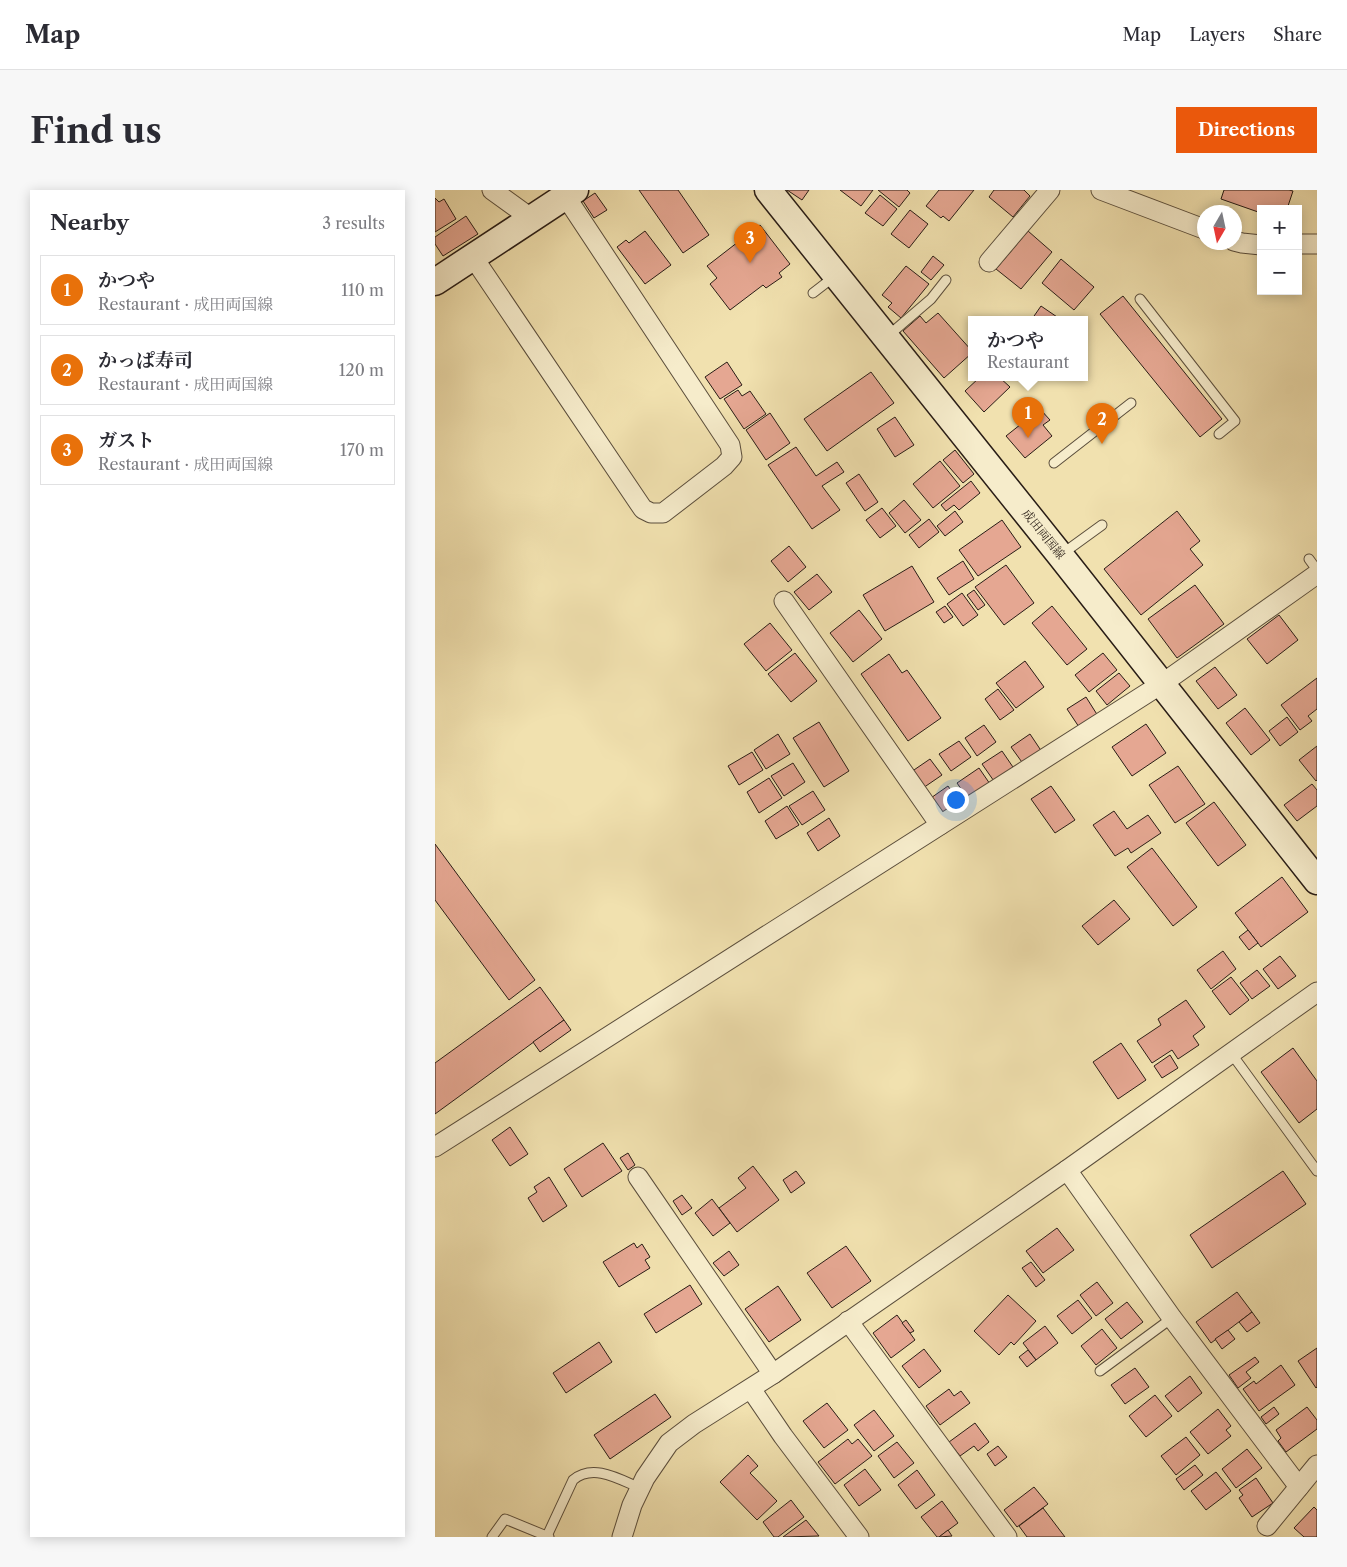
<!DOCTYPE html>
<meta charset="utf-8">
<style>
body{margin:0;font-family:"Libre Caslon Text","Noto Serif JP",serif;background:#f7f7f7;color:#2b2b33}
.controls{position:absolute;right:15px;top:15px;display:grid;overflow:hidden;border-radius:0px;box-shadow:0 2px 12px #0003}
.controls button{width:45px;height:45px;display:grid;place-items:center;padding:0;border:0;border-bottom:1px solid #e1e1e2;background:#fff;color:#2b2b33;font:25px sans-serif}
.compass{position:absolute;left:762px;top:15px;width:45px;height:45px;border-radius:50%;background:#fff;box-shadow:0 2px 12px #0003;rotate:189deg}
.you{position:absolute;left:520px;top:609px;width:18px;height:18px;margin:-12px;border:4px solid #fff;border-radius:50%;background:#1a73e8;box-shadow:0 0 0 8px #1a73e833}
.badge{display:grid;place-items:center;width:32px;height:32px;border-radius:50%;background:#ea580c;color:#fff;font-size:16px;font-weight:700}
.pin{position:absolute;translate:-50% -41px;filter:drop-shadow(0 1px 2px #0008)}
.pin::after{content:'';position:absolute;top:26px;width:18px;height:15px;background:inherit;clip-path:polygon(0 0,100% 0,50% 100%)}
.popup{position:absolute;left:533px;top:126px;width:120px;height:65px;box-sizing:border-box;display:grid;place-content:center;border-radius:0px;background:#fff;filter:drop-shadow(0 1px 4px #0005);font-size:16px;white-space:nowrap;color:#7c7c81}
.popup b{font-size:19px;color:#2b2b33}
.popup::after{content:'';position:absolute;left:50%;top:100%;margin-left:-10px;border:10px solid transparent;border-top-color:#fff}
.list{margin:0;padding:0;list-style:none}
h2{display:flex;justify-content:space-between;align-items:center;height:65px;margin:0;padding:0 20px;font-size:21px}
h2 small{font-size:16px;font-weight:400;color:#7c7c81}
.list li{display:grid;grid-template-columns:32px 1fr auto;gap:15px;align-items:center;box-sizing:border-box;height:70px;margin:0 10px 10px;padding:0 10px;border:1px solid #e1e1e2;border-radius:0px}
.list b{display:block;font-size:19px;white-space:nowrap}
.list p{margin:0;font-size:16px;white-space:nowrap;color:#7c7c81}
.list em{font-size:16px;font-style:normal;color:#7c7c81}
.map{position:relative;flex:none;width:882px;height:1347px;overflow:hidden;border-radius:0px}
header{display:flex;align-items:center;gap:30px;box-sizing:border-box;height:70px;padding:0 25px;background:#fff;border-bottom:1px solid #e1e1e2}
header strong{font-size:24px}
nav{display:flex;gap:28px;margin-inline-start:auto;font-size:18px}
.intro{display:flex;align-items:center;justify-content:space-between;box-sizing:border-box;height:120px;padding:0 30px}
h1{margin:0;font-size:35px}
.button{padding:12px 22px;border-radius:0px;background:#ea580c;color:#fff;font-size:18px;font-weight:700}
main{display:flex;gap:30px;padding:0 30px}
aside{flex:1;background:#fff;border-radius:0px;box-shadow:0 2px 12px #0003}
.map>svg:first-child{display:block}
</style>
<header>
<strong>Map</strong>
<nav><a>Map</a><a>Layers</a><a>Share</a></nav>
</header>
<div class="intro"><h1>Find us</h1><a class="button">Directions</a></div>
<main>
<aside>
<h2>Nearby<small>3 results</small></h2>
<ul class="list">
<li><span class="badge" style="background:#e8710a">1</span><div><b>かつや</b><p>Restaurant · 成田両国線</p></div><em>110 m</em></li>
<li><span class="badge" style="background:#e8710a">2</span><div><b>かっぱ寿司</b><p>Restaurant · 成田両国線</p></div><em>120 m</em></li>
<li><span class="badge" style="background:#e8710a">3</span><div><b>ガスト</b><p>Restaurant · 成田両国線</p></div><em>170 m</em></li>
</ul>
</aside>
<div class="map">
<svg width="882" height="1347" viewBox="0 0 882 1347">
<rect width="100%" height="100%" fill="#f1e1af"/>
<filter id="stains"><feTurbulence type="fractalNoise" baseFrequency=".004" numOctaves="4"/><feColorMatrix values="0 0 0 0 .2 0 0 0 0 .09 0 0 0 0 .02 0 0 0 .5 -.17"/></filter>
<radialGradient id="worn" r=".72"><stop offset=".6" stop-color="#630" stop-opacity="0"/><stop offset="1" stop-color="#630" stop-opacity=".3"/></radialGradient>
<g fill="#e5a792" stroke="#291d16">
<polygon points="204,0 243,0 274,45 248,63"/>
<polygon points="352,0 374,0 367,10"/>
<polygon points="405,0 438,0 426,16"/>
<polygon points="443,0 472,0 475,3 464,17"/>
<polygon points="504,0 539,0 514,31 508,26 506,28 491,16"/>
<polygon points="559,0 589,0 595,6 578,27 554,7"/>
<polygon points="789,0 854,0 858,1 852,19 826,19 826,23 786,9"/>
<polygon points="160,3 172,20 159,28 148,11"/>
<polygon points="445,5 462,19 448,36 430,23"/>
<polygon points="0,8 4,12 9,9 21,29 0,42"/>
<polygon points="475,20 493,34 474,58 456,44"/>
<polygon points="31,26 43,44 8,66 0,54 0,47"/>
<polygon points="325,35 355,74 344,83 347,87 331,98 328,95 295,120 275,94 282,88 272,76"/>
<polygon points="210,41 236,75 210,94 182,57 191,50 194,53"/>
<polygon points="593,41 617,62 586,99 561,79"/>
<polygon points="498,66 509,75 496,90 486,82"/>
<polygon points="626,69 659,97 639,120 607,93"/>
<polygon points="471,76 494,94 466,128 453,117 457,113 447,105"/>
<polygon points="688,106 787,229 765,247 665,124"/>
<polygon points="606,116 625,129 597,129"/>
<polygon points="503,123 537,161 537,163 509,188 468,141 485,126 491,133"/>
<polygon points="292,172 307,195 285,209 270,187"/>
<polygon points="436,182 459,213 392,261 369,229"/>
<polygon points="545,187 564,187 575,197 549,222 530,201"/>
<polygon points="303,200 307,206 315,201 331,224 309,239 289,209"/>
<polygon points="605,219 615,230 608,235 617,246 590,268 571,246"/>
<polygon points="335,223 355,253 331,270 311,240"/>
<polygon points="460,227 479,255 460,267 442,239"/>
<polygon points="361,257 381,286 402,272 409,282 387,296 405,320 377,339 333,275"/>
<polygon points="520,260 539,284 528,293 508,270"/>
<polygon points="505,271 525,296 498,318 478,294"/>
<polygon points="424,284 443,312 430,321 411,293"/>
<polygon points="536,291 545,303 524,320 519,315 511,321 506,315"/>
<polygon points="469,310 486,330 470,343 454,323"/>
<polygon points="447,318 461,336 445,348 431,330"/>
<polygon points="520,321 528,332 510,346 502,336"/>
<polygon points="742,321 765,351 755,359 768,375 706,425 669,379"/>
<polygon points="494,329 504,342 484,358 474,345"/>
<polygon points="567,330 586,357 543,386 524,360"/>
<polygon points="354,356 371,377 353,392 336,371"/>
<polygon points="528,371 539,389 514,405 502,388"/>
<polygon points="571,375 599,413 569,435 540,397"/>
<polygon points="477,376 499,412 450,441 428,405"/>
<polygon points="382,384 397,402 374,420 359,402"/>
<polygon points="760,395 789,434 742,468 713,429"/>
<polygon points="539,400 550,415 543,420 532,405"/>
<polygon points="527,403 543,425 528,436 512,414"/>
<polygon points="510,416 518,427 509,433 501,422"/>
<polygon points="617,416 652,459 632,475 597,433"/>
<polygon points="424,420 447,449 418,472 395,443"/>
<polygon points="844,425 863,450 832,474 812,449"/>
<polygon points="335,433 357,460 331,481 309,454"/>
<polygon points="360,463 382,491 356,512 333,484"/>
<polygon points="668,463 682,480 654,502 640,485"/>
<polygon points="454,464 467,483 472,480 506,528 473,551 426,484"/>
<polygon points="590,471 609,497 581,518 561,493"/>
<polygon points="780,477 802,505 783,519 761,491"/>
<polygon points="684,483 695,496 672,515 661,501"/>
<polygon points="882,488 882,519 873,526 877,531 865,540 846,515"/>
<polygon points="563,499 579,520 565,530 550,509"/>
<polygon points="651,507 663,526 644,537 632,519"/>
<polygon points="810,518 835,550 816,565 791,533"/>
<polygon points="852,527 863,542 845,556 834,541"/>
<polygon points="384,532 414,581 389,597 358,548"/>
<polygon points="711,534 731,563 697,586 677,557"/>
<polygon points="549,535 561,552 542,566 530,548"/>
<polygon points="343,544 355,564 331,579 319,560"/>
<polygon points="595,544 607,562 589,575 576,557"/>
<polygon points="524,551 536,567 516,581 504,564"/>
<polygon points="882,556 882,590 881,591 864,570"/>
<polygon points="567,561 580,580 561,594 547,574"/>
<polygon points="317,562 328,580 304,595 293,576"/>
<polygon points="495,569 507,585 488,598 476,582"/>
<polygon points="358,573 370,592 349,606 336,586"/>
<polygon points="743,576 770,614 740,633 714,595"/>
<polygon points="544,578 555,594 533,609 522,593"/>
<polygon points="334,588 347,608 324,623 312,602"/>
<polygon points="877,594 882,600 882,616 862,631 849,615"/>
<polygon points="513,596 525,614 505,627 493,610"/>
<polygon points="616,596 640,630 620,643 596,609"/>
<polygon points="378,601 390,620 367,635 354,616"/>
<polygon points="779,612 811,655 783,676 751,633"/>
<polygon points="352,616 364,635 341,649 330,631"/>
<polygon points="679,621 692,639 713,625 726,643 696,663 693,658 680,666 658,635"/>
<polygon points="394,628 405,646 383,661 372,643"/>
<polygon points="0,654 100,790 74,810 0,710"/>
<polygon points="717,658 762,717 738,736 692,677"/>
<polygon points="847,687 873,722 826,757 800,723"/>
<polygon points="679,710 695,729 663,755 647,736"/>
<polygon points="813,740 823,753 814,760 804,747"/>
<polygon points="788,761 801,779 776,799 762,780"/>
<polygon points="845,766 861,786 843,799 828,779"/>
<polygon points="822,780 835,796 817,809 805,793"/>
<polygon points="796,787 814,810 795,825 777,801"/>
<polygon points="105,797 129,830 0,924 0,873"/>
<polygon points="751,810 770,837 758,846 764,855 743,869 737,860 717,873 702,851 726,835 723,829"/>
<polygon points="129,830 136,840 105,862 98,852"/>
<polygon points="686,853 711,890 683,909 658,872"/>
<polygon points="858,858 882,891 882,919 864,933 826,882"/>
<polygon points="735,865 743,878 727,888 719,876"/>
<polygon points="75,937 93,964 75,976 57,950"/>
<polygon points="168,953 187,981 147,1007 129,979"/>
<polygon points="193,963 200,975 193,980 185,968"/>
<polygon points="318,976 344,1010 302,1042 284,1018 311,998 303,988"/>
<polygon points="361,981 370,993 356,1003 348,990"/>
<polygon points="848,981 871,1014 777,1078 755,1045"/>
<polygon points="114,987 132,1016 108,1032 93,1008 102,1002 99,997"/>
<polygon points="247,1005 257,1018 247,1025 238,1011"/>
<polygon points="277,1009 295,1033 278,1046 260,1023"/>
<polygon points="622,1038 639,1060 608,1083 591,1061"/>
<polygon points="199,1053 202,1058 207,1054 215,1067 210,1070 215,1078 184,1097 168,1072"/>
<polygon points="411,1056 436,1091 397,1118 372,1083"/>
<polygon points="294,1061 304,1075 289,1086 278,1073"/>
<polygon points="596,1072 610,1090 601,1097 587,1078"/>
<polygon points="662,1092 678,1113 661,1126 645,1105"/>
<polygon points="255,1095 267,1114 221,1143 209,1124"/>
<polygon points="343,1096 366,1130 334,1152 310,1119"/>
<polygon points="802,1102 817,1122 776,1153 761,1132"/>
<polygon points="573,1105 601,1131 579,1155 576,1152 564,1165 539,1141"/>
<polygon points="643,1110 657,1128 637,1144 622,1126"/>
<polygon points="692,1112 708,1132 686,1149 670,1129"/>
<polygon points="817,1122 825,1133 812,1142 804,1132"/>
<polygon points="462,1125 480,1150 456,1168 438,1143"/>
<polygon points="471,1130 479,1141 475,1143 467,1133"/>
<polygon points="610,1136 623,1153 601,1170 588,1153"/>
<polygon points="667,1139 682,1158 661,1175 646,1156"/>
<polygon points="793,1140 800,1149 787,1159 780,1149"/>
<polygon points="164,1152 177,1172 131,1203 118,1183"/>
<polygon points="882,1158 882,1197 881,1198 863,1171"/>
<polygon points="489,1159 506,1181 484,1198 467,1176"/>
<polygon points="593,1160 601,1170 592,1177 584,1167"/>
<polygon points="820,1167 824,1172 811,1182 816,1188 803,1198 794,1185"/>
<polygon points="846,1175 860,1195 824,1221 808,1199 819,1191 821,1194"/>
<polygon points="700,1178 714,1197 690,1214 676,1195"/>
<polygon points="755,1186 767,1203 743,1222 730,1206"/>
<polygon points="514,1199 519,1206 526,1201 535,1213 505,1235 491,1216"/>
<polygon points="220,1204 236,1227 175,1269 159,1245"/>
<polygon points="720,1205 737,1226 711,1247 694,1226"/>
<polygon points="392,1213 413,1240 389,1258 368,1231"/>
<polygon points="839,1217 844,1224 831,1234 826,1227"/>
<polygon points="872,1217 882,1230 882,1239 851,1262 843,1251 846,1248 841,1240"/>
<polygon points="783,1219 796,1236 791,1240 796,1246 773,1264 755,1242"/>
<polygon points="439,1220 459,1246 439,1261 419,1235"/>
<polygon points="540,1233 554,1252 543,1261 539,1256 525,1266 514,1252"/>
<polygon points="751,1247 765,1265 741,1285 726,1266"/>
<polygon points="413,1249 417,1254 423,1249 437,1266 400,1294 383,1272"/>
<polygon points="462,1252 479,1273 459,1288 443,1266"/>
<polygon points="563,1256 572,1267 560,1276 552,1264"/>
<polygon points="812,1259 827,1278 801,1298 787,1279"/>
<polygon points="313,1265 323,1276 315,1283 342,1311 322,1330 285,1292"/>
<polygon points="760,1275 768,1285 749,1300 741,1289"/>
<polygon points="430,1279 446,1300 424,1316 409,1295"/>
<polygon points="482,1280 500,1305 481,1319 463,1295"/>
<polygon points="781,1282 796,1301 771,1320 756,1301"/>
<polygon points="821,1288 838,1313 817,1327 804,1308 808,1305 804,1300"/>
<polygon points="599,1297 613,1314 582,1337 569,1320"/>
<polygon points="356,1310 369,1327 343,1347 339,1347 328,1332"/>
<polygon points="507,1311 523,1333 504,1347 502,1347 486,1327"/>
<polygon points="879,1317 882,1320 882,1347 869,1347 859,1338"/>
<polygon points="608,1318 630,1347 592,1347 584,1336"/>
<polygon points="371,1330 384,1346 348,1347"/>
<polygon points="513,1340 517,1346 504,1347"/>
</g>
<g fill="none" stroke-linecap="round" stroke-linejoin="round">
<defs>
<g id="lane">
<polyline points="378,103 400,86"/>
<polyline points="705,109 800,231 784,244"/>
<polyline points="454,145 496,109 511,90"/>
<polyline points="619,273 696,213"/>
<polyline points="627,364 667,335"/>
<polyline points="874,369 882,380"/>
<polyline points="796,863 882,981"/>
<polyline points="665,1181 737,1128"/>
<path d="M112,1346l26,-56c20,-17 46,-1 67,8"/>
<polyline points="57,1347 70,1329 114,1347"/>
</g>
<g id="street">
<polyline points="57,0 97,29"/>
<polyline points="666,0 769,39"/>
<polyline points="799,51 807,53 826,55"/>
<polyline points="863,54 882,54"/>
<polyline points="38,67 208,319 216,323 228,323 289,276 297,267 295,255 131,7"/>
<polyline points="554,72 615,0"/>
<polyline points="349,411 505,635"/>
<polyline points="0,957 728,493 882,384"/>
<polyline points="632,980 737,1128 864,1297"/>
<polyline points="203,987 338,1184"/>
<polyline points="413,1131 572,1347"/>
<polyline points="316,1199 348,1246 424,1347"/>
<polyline points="832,1336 882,1275"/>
<polyline points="187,1347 197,1315 210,1288 234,1253 259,1234 338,1184 632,980 882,802"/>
</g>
<g id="secondary">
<polyline points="333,0 625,365 882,691"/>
<polyline points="0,92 140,0"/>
</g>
</defs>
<use href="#lane" stroke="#5b4e3c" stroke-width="11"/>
<use href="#street" stroke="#5b4e3c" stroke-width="21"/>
<use href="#secondary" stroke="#291d16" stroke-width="29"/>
<use href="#lane" stroke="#f6eccb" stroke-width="9"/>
<use href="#street" stroke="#f6eccb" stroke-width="19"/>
<use href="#secondary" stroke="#f6eccb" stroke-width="26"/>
</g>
<g text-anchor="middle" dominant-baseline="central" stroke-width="4" stroke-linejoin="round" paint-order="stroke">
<g font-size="12" fill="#291d16" stroke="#f6eccb">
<text transform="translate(609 344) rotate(51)">成田両国線</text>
</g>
</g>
<rect width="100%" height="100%" filter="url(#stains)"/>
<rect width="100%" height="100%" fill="url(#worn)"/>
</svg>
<div class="controls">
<button>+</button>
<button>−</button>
</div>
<svg class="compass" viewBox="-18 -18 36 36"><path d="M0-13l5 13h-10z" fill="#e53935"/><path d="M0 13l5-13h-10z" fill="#7c7c81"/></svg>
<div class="you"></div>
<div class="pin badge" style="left:593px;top:248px;background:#e8710a">1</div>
<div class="popup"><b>かつや</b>Restaurant</div>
<div class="pin badge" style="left:667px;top:254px;background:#e8710a">2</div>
<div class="pin badge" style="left:315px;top:73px;background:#e8710a">3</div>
</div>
</main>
